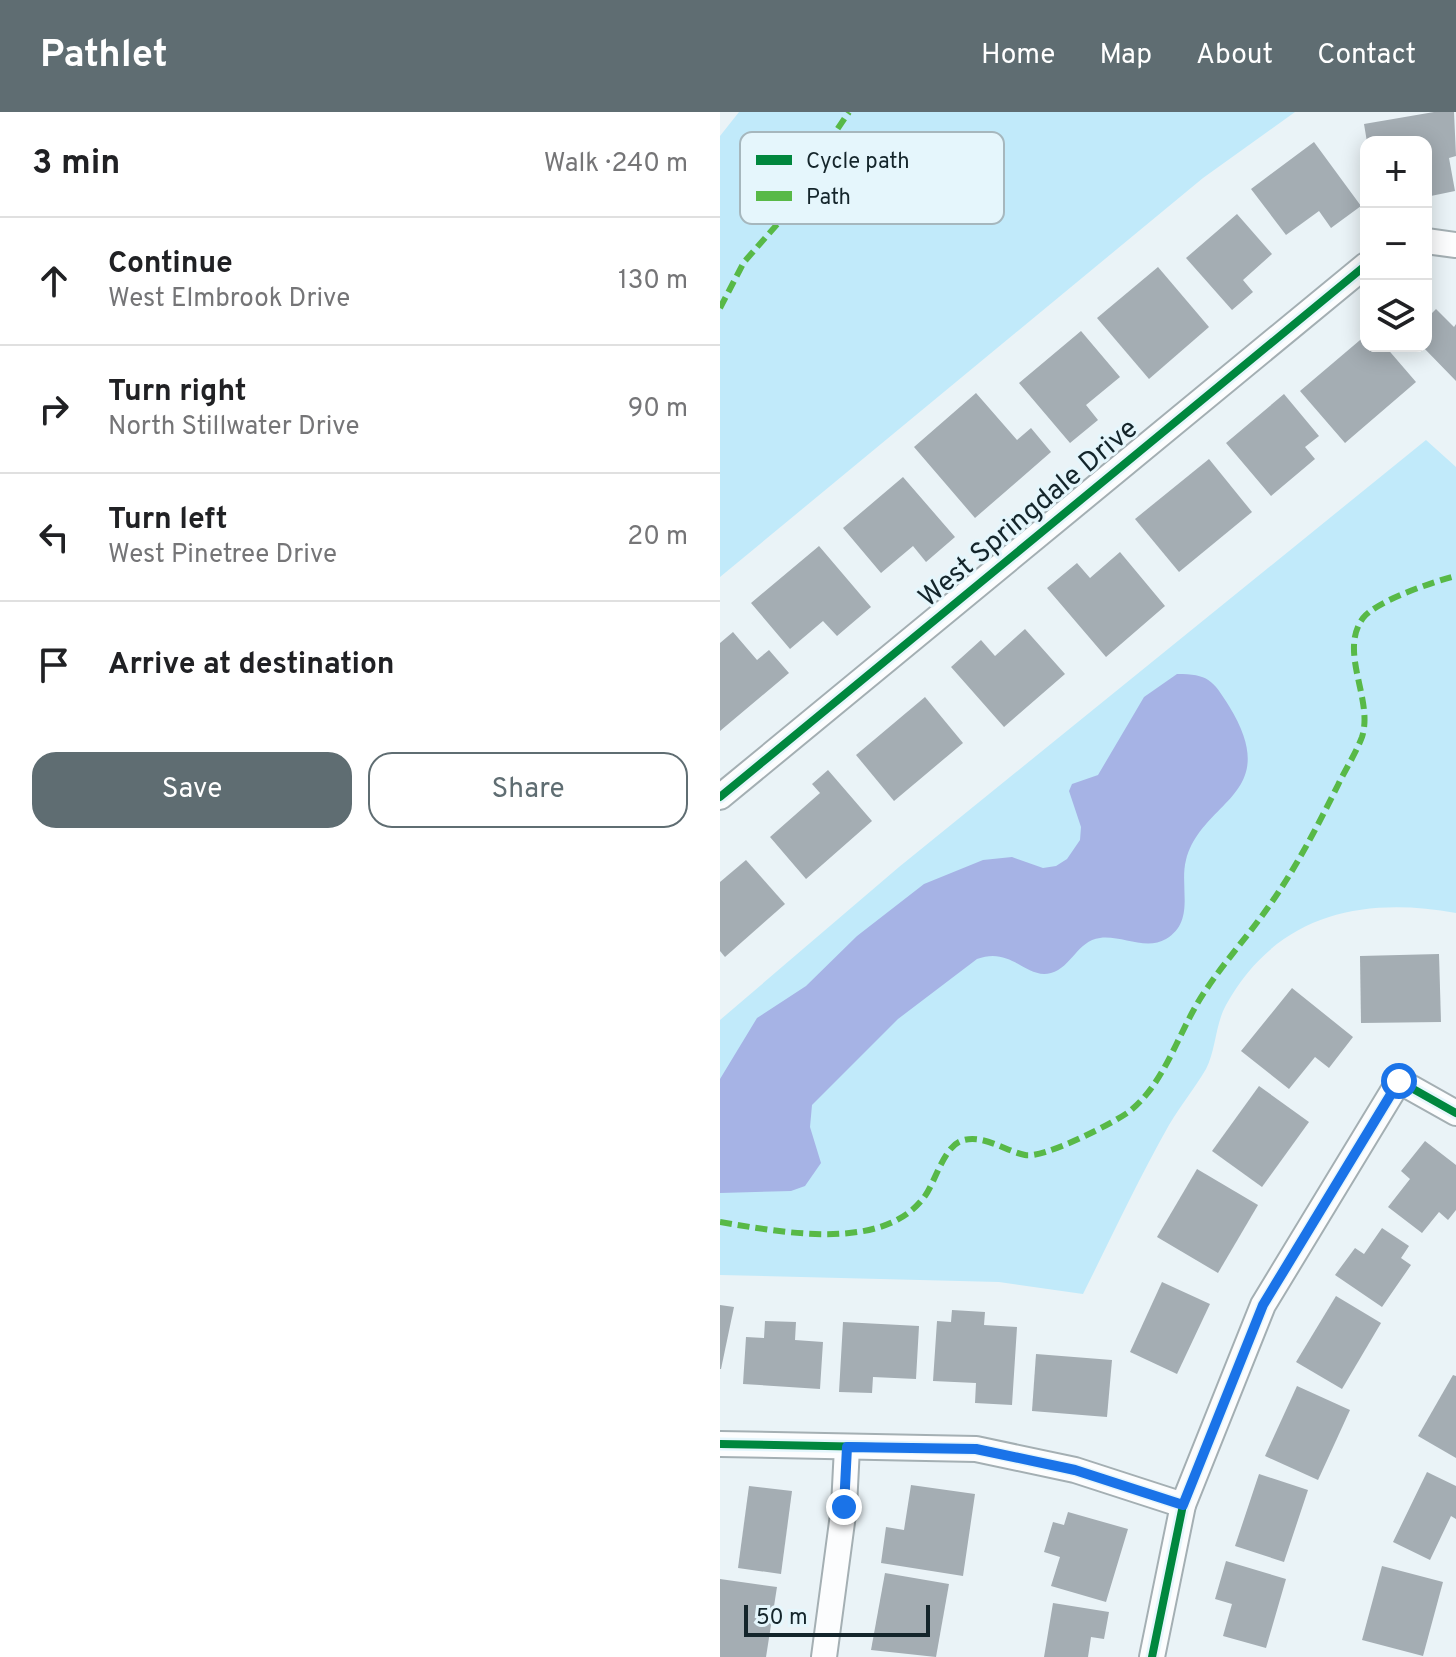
<!DOCTYPE html>
<meta charset="utf-8">
<style>
body{margin:0;font-family:Overpass,sans-serif;background:#f2f2f2;color:#202124}
.controls{position:absolute;right:24px;top:24px;display:grid;overflow:hidden;border-radius:16px;box-shadow:0 4px 20px #0003}
.controls button{width:72px;height:72px;display:grid;place-items:center;padding:0;border:0;border-bottom:2px solid #e0e0e0;background:#fff;color:#202124;font:40px sans-serif}
.scale{position:absolute;left:24px;bottom:20px;width:186px;box-sizing:border-box;padding-left:8px;border:4px solid #14252b;border-top:0;font-size:22px;line-height:28px;white-space:nowrap;color:#14252b;-webkit-text-stroke:6px #e5f6fc;paint-order:stroke}
.stop{position:absolute;width:24px;height:24px;margin:-18px;border:6px solid #1a73e8;border-radius:50%;background:#fff}
.stop.end{background:#1a73e8;border-color:#fff;box-shadow:0 2px 8px #0008}
.list{margin:0;padding:0;list-style:none}
h2{display:flex;justify-content:space-between;align-items:center;height:104px;margin:0;padding:0 32px;font-size:34px}
h2 small{font-size:26px;font-weight:400;color:#757577}
.list li{display:grid;grid-template-columns:52px 1fr auto;gap:24px;align-items:center;box-sizing:border-box;height:128px;padding:0 32px;border-top:2px solid #e0e0e0}
.list b{display:block;font-size:30px;white-space:nowrap}
.list p{margin:0;font-size:26px;white-space:nowrap;color:#757577}
.list em{font-size:26px;font-style:normal;color:#757577}
.actions{display:flex;gap:16px;padding:24px 32px}
.actions a{flex:1;padding:18px 0;border:2px solid #5f6d72;border-radius:24px;text-align:center;font-size:28px;color:#5f6d72}
.actions .main{background:#5f6d72;color:#fff}
.icon{flex:none;width:44px;height:44px;fill:none;stroke:currentColor;stroke-width:2;stroke-linecap:round;stroke-linejoin:round}
.map{position:relative;flex:none;width:736px;height:1545px;overflow:hidden}
header{display:flex;align-items:center;gap:48px;box-sizing:border-box;height:112px;padding:0 40px;background:#5f6d72;color:#fff}
header strong{font-size:38px}
nav{display:flex;gap:44px;margin-inline-start:auto;font-size:28px}
main{display:flex}
aside{flex:1;background:#fff}
.map>svg:first-child{display:block}
</style>
<header>
<strong>Pathlet</strong>
<nav><a>Home</a><a>Map</a><a>About</a><a>Contact</a></nav>
</header>
<main>
<aside>
<h2>3 min<small>Walk · 240 m</small></h2>
<ul class="list">
<li><svg class="icon" aria-label="ahead" viewBox="0 0 24 24"><path d="M12 20V5M6 11l6-6 6 6"/></svg><div><b>Continue</b><p>West Elmbrook Drive</p></div><em>130 m</em></li>
<li><svg class="icon" aria-label="right" viewBox="0 0 24 24"><path d="M7 20v-9h11M14 6l5 5-5 5"/></svg><div><b>Turn right</b><p>North Stillwater Drive</p></div><em>90 m</em></li>
<li><svg class="icon" aria-label="left" viewBox="0 0 24 24"><path d="M17 20v-9H6M10 6l-5 5 5 5"/></svg><div><b>Turn left</b><p>West Pinetree Drive</p></div><em>20 m</em></li>
<li><svg class="icon" aria-label="arrive" viewBox="0 0 24 24"><path d="M6 21V4h12l-3 4 3 4H6"/></svg><div><b>Arrive at destination</b></div></li>
</ul>
<div class="actions"><a class="main">Save</a><a>Share</a></div>
</aside>
<div class="map">
<svg width="736" height="1545" viewBox="0 0 736 1545">
<rect width="100%" height="100%" fill="#eaf3f7"/>
<g fill="#c1eafa">
<polygon points="19,0 575,0 483,66 0,465 0,24"/>
<path d="M706,328l30,27v446c-96,-17 -180,2 -230,92 -11,20 -10,45 -20,64 -11,19 -26,37 -37,56 -31,55 -58,113 -86,169l-84,-12 -279,-7v-255l179,-153z"/>
</g>
<path fill="#a6b3e5" d="M457,562c31,0 36,6 52,32 55,90 -27,93 -43,154 -7,27 10,61 -20,79 -20,12 -45,-4 -66,-1 -23,3 -28,29 -49,35 -25,7 -39,-27 -74,-14l-79,60 -86,86 -2,22 11,36 -16,23 -14,5 -71,2v-114l37,-61 49,-32 51,-50 67,-52 59,-24 29,-3 31,11 13,-2 11,-7 13,-19 1,-13 -12,-36 3,-7 26,-9 46,-78z"/>
<g fill="#a4adb3">
<polygon points="714,0 734,0 736,44 729,46 735,79 706,85 706,30 647,30 644,12"/>
<polygon points="594,30 641,94 611,116 599,99 566,123 531,77"/>
<polygon points="517,102 552,142 523,168 533,180 512,198 466,146"/>
<polygon points="438,155 489,215 429,267 377,206"/>
<polygon points="716,197 734,215 736,212 736,269 702,234 706,234 706,207"/>
<polygon points="361,219 400,265 366,293 378,308 350,331 299,271"/>
<polygon points="646,223 646,234 665,234 696,270 625,331 580,279"/>
<polygon points="256,281 297,328 311,316 331,340 255,406 194,335"/>
<polygon points="564,282 599,324 585,335 595,347 551,384 506,331"/>
<polygon points="489,347 532,400 459,460 415,407"/>
<polygon points="183,365 235,425 206,450 193,434 161,461 123,416"/>
<polygon points="99,434 151,495 117,524 103,509 70,537 31,491"/>
<polygon points="400,440 445,494 386,545 327,476 357,451 370,466"/>
<polygon points="305,517 345,562 284,615 231,555 261,528 275,544"/>
<polygon points="13,520 37,548 49,538 69,561 0,619 0,531"/>
<polygon points="205,585 243,631 174,689 136,643"/>
<polygon points="108,658 152,709 86,767 50,725 100,681 92,672"/>
<polygon points="26,748 65,792 5,845 0,839 0,770"/>
<polygon points="719,842 721,910 641,911 640,844"/>
<polygon points="572,876 633,925 609,956 595,945 569,977 521,939"/>
<polygon points="539,974 589,1010 542,1075 492,1039"/>
<polygon points="705,1029 736,1053 736,1098 728,1108 719,1100 702,1121 668,1095 690,1067 681,1059"/>
<polygon points="477,1057 538,1093 498,1161 437,1125"/>
<polygon points="662,1116 689,1134 681,1146 691,1153 662,1195 615,1163 635,1136 644,1142"/>
<polygon points="442,1170 490,1192 457,1262 410,1240"/>
<polygon points="616,1184 661,1211 622,1277 576,1250"/>
<polygon points="0,1193 14,1195 1,1257 0,1257"/>
<polygon points="232,1198 265,1200 264,1213 297,1215 292,1293 255,1291 256,1271 213,1269 217,1209 231,1210"/>
<polygon points="45,1209 76,1210 75,1228 103,1230 100,1277 23,1272 26,1225 44,1226"/>
<polygon points="123,1210 199,1214 196,1267 153,1265 152,1281 119,1280"/>
<polygon points="316,1242 392,1248 387,1305 312,1299"/>
<polygon points="733,1263 736,1264 736,1346 698,1324"/>
<polygon points="577,1274 630,1298 598,1368 545,1344"/>
<polygon points="707,1360 736,1374 736,1407 731,1404 710,1448 673,1430"/>
<polygon points="539,1362 588,1378 564,1450 515,1434"/>
<polygon points="191,1373 255,1382 243,1464 161,1451 166,1415 184,1418"/>
<polygon points="29,1374 72,1379 61,1462 18,1456"/>
<polygon points="348,1400 408,1417 386,1490 331,1474 340,1445 324,1440 333,1410 344,1413"/>
<polygon points="506,1449 566,1467 546,1536 503,1524 512,1492 495,1487"/>
<polygon points="662,1454 723,1470 703,1544 642,1528"/>
<polygon points="165,1461 229,1472 216,1545 151,1538"/>
<polygon points="0,1467 57,1475 46,1545 0,1545"/>
<polygon points="333,1491 389,1500 384,1527 371,1525 368,1545 324,1545"/>
</g>
<g fill="none" stroke-linecap="round" stroke-linejoin="round">
<defs>
<g id="street">
<polyline points="706,129 736,133"/>
<polyline points="0,685 646,153"/>
<polyline points="0,1332 256,1337 355,1358 463,1393"/>
<polyline points="104,1545 124,1395 127,1335"/>
<polyline points="432,1545 463,1393 543,1193 679,969 736,1001"/>
</g>
</defs>
<use href="#street" stroke="#a4afb3" stroke-width="28"/>
<use href="#street" stroke="#fcfdfe" stroke-width="24"/>
<g stroke="#58b947" stroke-width="6" stroke-dasharray="12 6" stroke-linecap="butt">
<polyline points="0,196 24,150 75,92 97,47 129,0"/>
<path d="M0,1110c61,10 164,31 205,-26 10,-14 19,-49 36,-55 21,-8 44,10 64,14 18,4 89,-32 105,-44 33,-27 46,-71 67,-107 20,-34 49,-65 72,-98 27,-38 48,-79 69,-121 7,-15 18,-32 24,-48 12,-37 -24,-85 1,-119 13,-17 72,-37 93,-42"/>
</g>
<defs>
<g id="cycleway">
<polyline points="0,685 646,153"/>
<polyline points="0,1332 256,1337 355,1358 463,1393"/>
<polyline points="432,1545 463,1393 543,1193 679,969 736,1001"/>
</g>
</defs>
<use href="#cycleway" stroke="#e5f6fc" stroke-width="13"/>
<use href="#cycleway" stroke="#00873e" stroke-width="8"/>
</g>
<g fill="none" stroke-linecap="round" stroke-linejoin="round">
<polyline stroke="#1a73e8" stroke-width="10" points="124,1395 127,1335 256,1337 355,1358 463,1393 543,1193 679,969"/>
</g>
<g text-anchor="middle" dominant-baseline="central" stroke-width="6" stroke-linejoin="round" paint-order="stroke">
<g font-size="28" fill="#14252b" stroke="#e5f6fc">
<text transform="translate(309 402) rotate(-40)">West Springdale Drive</text>
</g>
</g>
<rect x="20" y="20" width="264" height="92" rx="12" fill="#e5f6fc" stroke="#a6b7bd" stroke-width="2"/>
<rect x="36" y="43" width="36" height="10" fill="#00873e"/>
<rect x="36" y="79" width="36" height="10" fill="#58b947"/>
<g font-size="22" fill="#14252b">
<text x="86" y="56">Cycle path</text>
<text x="86" y="92">Path</text>
</g>
</svg>
<div class="controls">
<button>+</button>
<button>−</button>
<button><svg class="icon" aria-label="layers" viewBox="0 0 24 24"><path d="M12 4l9 5-9 5-9-5zM3 14l9 5 9-5"/></svg></button>
</div>
<div class="scale">50 m</div>
<div class="stop" style="left:679px;top:969px"></div>
<div class="stop end" style="left:124px;top:1395px"></div>
</div>
</main>
